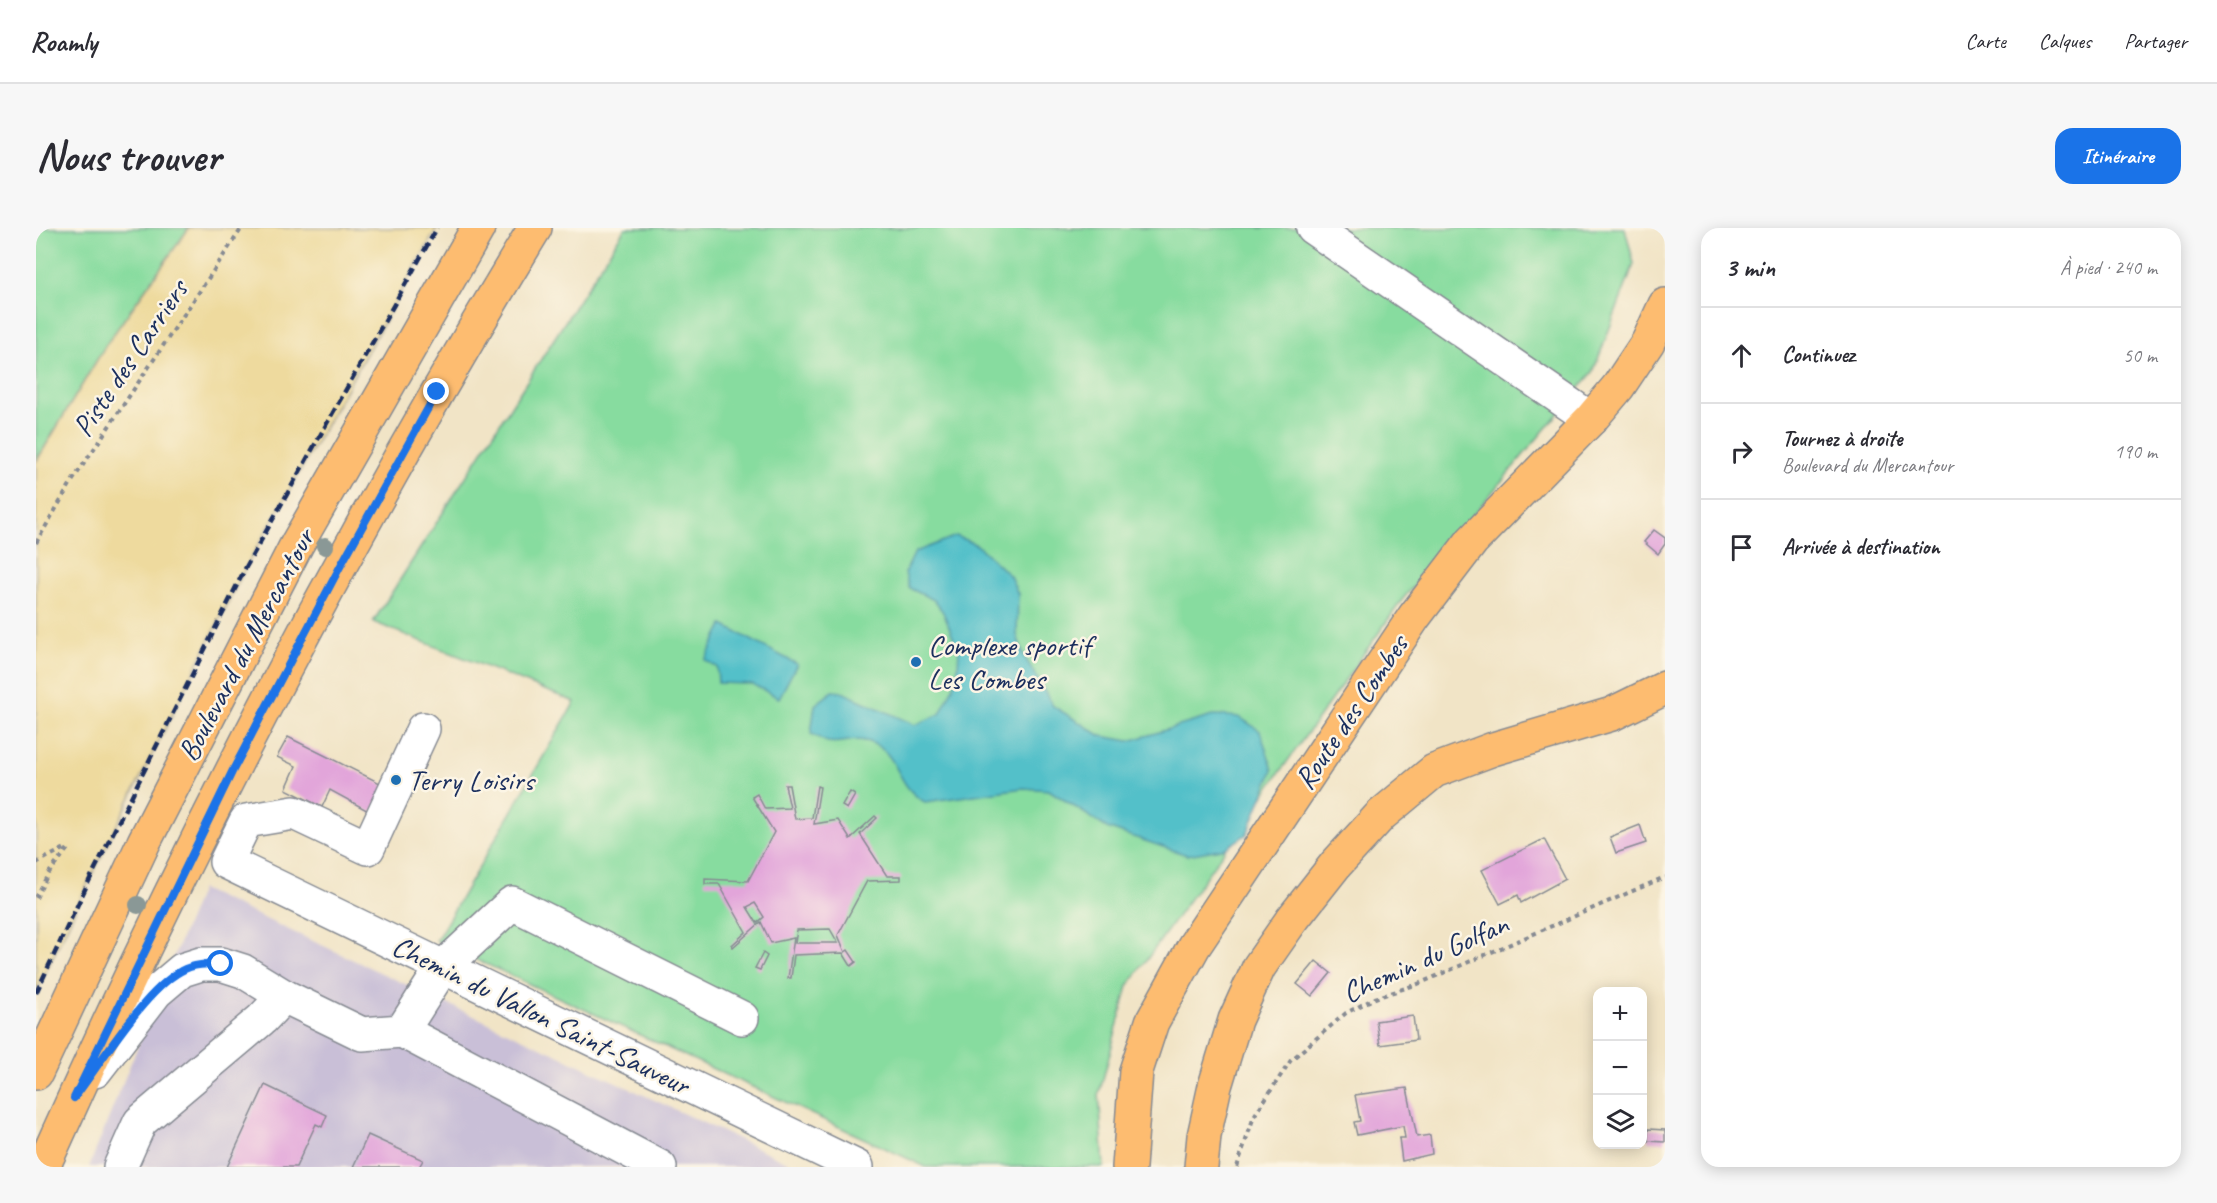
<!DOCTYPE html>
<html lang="fr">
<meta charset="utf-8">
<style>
body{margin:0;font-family:Caveat,sans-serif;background:#f7f7f7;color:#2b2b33}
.controls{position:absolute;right:18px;bottom:18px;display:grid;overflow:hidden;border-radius:12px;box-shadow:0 3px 15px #0003}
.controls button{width:54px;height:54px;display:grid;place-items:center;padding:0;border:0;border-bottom:2px solid #e1e1e2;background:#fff;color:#2b2b33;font:30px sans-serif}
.stop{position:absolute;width:18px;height:18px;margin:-14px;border:4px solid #1a73e8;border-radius:50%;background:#fff}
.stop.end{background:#1a73e8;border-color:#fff;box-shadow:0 2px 6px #0008}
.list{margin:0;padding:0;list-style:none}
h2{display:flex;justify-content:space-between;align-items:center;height:78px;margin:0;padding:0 24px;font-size:26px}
h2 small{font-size:20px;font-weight:400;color:#7c7c81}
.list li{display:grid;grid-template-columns:39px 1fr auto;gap:18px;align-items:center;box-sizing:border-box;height:96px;padding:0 24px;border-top:2px solid #e1e1e2}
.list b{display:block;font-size:22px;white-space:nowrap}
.list p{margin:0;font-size:20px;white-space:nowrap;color:#7c7c81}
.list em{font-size:20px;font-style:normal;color:#7c7c81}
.icon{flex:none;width:33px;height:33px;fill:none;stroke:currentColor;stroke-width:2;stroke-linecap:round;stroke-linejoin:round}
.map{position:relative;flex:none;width:1629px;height:939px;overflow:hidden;border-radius:18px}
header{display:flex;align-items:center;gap:36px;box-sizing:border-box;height:84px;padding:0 30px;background:#fff;border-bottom:2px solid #e1e1e2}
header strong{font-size:28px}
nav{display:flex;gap:33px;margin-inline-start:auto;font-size:21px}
.intro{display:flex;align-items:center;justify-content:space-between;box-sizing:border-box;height:144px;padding:0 36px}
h1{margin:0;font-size:42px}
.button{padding:15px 27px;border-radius:18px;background:#1a73e8;color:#fff;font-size:21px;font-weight:700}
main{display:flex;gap:36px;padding:0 36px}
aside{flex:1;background:#fff;border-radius:18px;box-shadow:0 3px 15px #0003}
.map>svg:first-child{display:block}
</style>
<header>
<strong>Roamly</strong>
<nav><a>Carte</a><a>Calques</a><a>Partager</a></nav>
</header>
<div class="intro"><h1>Nous trouver</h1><a class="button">Itinéraire</a></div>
<main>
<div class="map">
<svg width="1629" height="939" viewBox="0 0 1629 939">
<rect width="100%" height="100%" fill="#fcf5e5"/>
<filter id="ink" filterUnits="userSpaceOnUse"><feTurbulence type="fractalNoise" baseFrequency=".0167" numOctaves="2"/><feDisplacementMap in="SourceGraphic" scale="12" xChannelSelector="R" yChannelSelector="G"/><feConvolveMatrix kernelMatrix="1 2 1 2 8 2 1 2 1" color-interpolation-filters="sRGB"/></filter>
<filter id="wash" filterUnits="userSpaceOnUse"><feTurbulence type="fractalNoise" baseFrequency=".008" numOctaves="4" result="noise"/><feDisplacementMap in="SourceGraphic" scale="24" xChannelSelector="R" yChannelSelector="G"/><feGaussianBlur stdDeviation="1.35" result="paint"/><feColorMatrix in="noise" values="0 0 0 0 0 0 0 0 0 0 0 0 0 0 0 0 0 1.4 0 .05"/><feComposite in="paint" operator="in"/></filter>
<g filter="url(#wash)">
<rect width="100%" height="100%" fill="#f1e4c6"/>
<polygon fill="#c9bfd7" points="165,661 762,939 53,939"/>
<g fill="#87dc9f" stroke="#51867e" stroke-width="1.5">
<polygon points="0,0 153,0 70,117 0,234"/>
<polygon points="589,0 1589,0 1598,36 1557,144 1366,372 1092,758 1063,866 1068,939 890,939 400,713 539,474 337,394"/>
</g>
<polygon fill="#eeda9e" stroke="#84847e" stroke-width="1.5" points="153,0 401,0 210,339 50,659 0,765 0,234 70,117"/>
<g fill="#52c0c9" stroke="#367894" stroke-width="1.5">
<path d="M920,308l21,9 33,31 8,18 -1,41 6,19 30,52 48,30 28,5 87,-26 23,2 21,14 13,39 -26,64 -21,14 -39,7 -80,-27 -58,-38 -26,-2 -98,14c-28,-14 -26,-47 -51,-58 -18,-9 -32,1 -46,-2 -5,-1 -11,-6 -17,-8l4,-29 18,-14 9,1 73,33 25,-11 17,-35 2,-28 -16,-39 -9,-12 -25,-12 -4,-15 10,-21z"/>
<polygon points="687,397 761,436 743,470 716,456 682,455 681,439 669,432"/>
</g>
<g id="blocks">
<g fill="#e2a5da" fill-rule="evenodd">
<polygon points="1618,302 1629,310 1629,316 1622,326 1608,314"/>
<polygon points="252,509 350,558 336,585 294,562 286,579 250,561 260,538 241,529"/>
<path d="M749,557h4l6,34 17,-1 5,-32 3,1 -6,37 24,-4 12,19 25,-23 2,2 -17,16 27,42h14v4l-34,1 -29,54 7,17 3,-2 8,12 -5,4 -8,-13 -49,2 -3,23h-3l6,-40 -23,5 -10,-21 -28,25 -1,-2 14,-13 -27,-48h-14v-5l43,2 26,-49 -22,-35 5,-3 8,15 25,-1zM719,675l9,14 -7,6 -10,-16zM794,701l8,14h-43l2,-13z"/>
<polygon points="814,564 819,567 811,581 806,578"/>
<polygon points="1604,597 1610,615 1580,625 1574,609"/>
<polygon points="1508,611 1529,651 1485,675 1482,667 1464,676 1446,642"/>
<polygon points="727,725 731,728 724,742 719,740"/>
<polygon points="1280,733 1295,745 1276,768 1261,756"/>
<polygon points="1377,788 1380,812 1344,817 1340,793"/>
<polygon points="229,857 291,887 286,899 280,896 260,939 191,939"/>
<polygon points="1371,860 1381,909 1394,907 1396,926 1366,933 1363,910 1369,910 1367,898 1321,907 1318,894 1324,893 1319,867"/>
<polygon points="1612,901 1629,902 1629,914 1612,913"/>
<polygon points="332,907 387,932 383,939 317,939"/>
</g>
</g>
</g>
<g filter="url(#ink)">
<use href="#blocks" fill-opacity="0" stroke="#868a92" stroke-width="1.5"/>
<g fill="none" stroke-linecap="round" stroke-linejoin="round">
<defs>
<g id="minor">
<polyline points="1277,0 1555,191"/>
<polyline points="387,501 332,620 258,585 210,593 190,634 821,939"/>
<polyline points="366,803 624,939"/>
<polyline points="59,843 120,764 146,742 165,736 185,736 207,743 248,768 326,806 366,803 406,740 476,675 706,790"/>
<polyline points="84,939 104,894 226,791 248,768"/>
</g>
<g id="major">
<polyline points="0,845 108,614 261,316 442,0"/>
<path d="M7,939c144,-323 308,-637 492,-939"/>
<polyline points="1093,939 1100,843 1116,794 1158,718 1378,389 1436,313 1555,191 1582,159 1612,114 1629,77"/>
<polyline points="1165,939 1168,908 1179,858 1199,792 1223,739 1255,693 1300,636 1345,587 1398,543 1457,521 1576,486 1629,460"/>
</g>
</defs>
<use href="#minor" stroke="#868a92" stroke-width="36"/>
<use href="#major" stroke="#868a92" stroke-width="36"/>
<g stroke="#868a92" stroke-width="4" stroke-dasharray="4.5 4.5" stroke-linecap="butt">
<polyline points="0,315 35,255 206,0"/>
<polyline points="0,635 31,619"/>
<polyline points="0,670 12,646 34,618"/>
<polyline points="1201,939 1218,888 1255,832 1310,785 1339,770 1382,756 1629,649"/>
</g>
<use href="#minor" stroke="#fff" stroke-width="33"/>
<use href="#major" stroke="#fdbc70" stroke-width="33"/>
<polyline stroke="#1b2f5e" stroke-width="4.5" stroke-dasharray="9 4.5" stroke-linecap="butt" points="0,765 50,659 210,339 401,0"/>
</g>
<g fill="#8a9896">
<circle cx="289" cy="318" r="9"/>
<circle cx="102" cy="677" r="9"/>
</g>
</g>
<g fill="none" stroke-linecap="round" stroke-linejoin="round" filter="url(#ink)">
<path stroke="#1a73e8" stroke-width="8" d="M185,736c-13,0 -28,0 -40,7 -37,20 -81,93 -107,127l159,-328 108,-205 96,-173"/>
</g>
<g fill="#1f6fb2" stroke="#fcf5e5" stroke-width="2">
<circle cx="880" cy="434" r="6"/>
<circle cx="360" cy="552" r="6"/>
</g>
<g text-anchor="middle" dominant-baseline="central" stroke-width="5" stroke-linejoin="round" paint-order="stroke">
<g font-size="30" fill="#1b2f5e" stroke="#fcf5e5">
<text transform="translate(94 130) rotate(-56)">Piste des Carriers</text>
<text transform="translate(210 417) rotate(-62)">Boulevard du Mercantour</text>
<text transform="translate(1315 484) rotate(-56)">Route des Combes</text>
<text transform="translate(1389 730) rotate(-24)">Chemin du Golfan</text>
<text transform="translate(505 787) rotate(26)">Chemin du Vallon Saint-Sauveur</text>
</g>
<g font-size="30" fill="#1b2f5e" stroke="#fcf5e5" text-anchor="start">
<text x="892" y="417">Complexe sportif<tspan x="892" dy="34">Les Combes</tspan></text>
<text x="372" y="552">Terry Loisirs</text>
</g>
</g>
</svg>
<div class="controls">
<button>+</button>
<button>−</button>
<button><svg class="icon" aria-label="layers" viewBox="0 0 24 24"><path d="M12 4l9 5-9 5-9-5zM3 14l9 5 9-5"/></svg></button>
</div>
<div class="stop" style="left:185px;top:736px"></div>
<div class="stop end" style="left:401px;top:164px"></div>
</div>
<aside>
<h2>3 min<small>À pied · 240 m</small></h2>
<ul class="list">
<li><svg class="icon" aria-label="ahead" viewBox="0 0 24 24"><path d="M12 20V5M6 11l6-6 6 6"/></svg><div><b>Continuez</b></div><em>50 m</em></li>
<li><svg class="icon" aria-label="right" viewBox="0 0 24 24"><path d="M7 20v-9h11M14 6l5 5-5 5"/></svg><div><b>Tournez à droite</b><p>Boulevard du Mercantour</p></div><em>190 m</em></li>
<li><svg class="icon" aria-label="arrive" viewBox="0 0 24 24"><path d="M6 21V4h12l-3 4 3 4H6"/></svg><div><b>Arrivée à destination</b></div></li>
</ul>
</aside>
</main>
